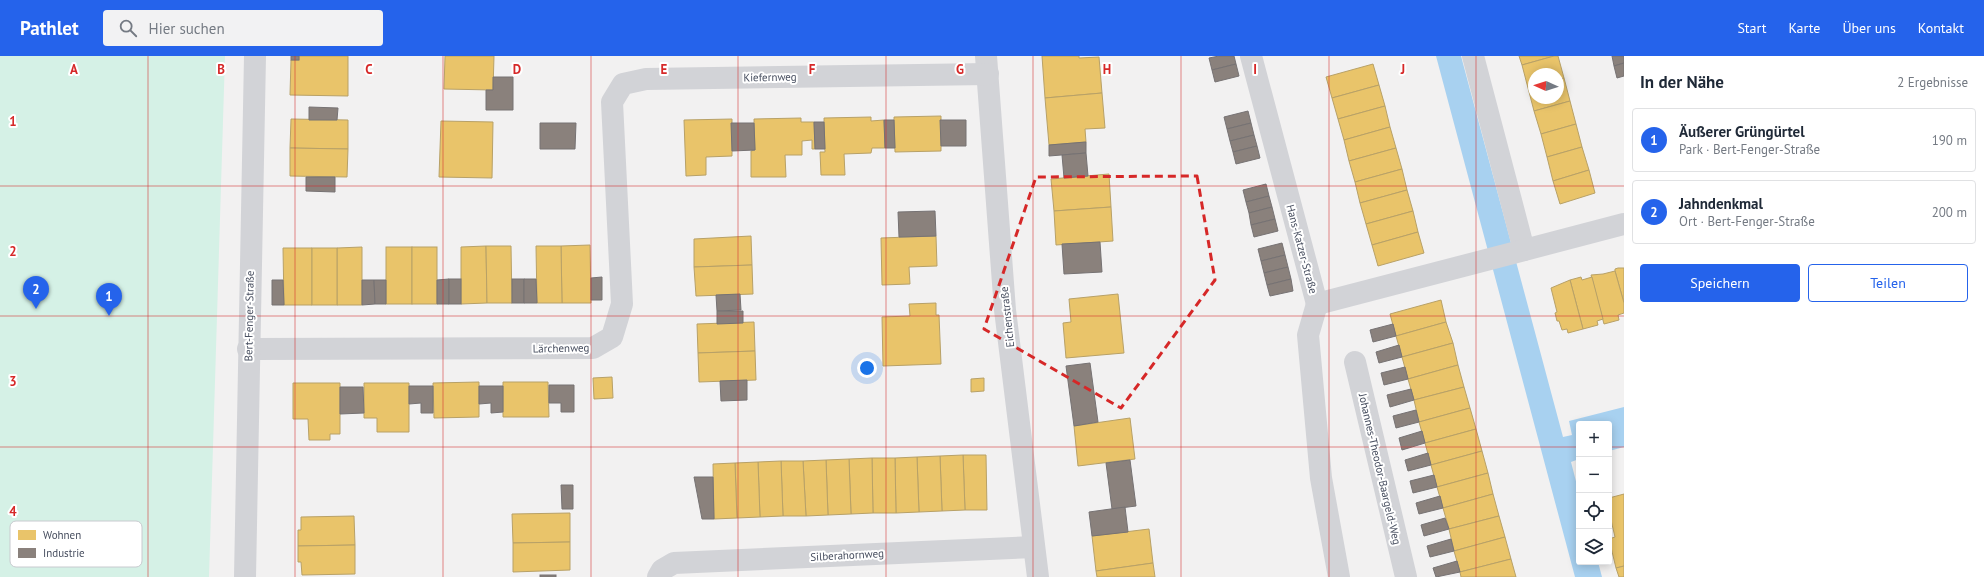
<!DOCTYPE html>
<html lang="de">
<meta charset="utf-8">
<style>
body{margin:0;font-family:"PT Sans",sans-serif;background:#f2f2f3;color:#1f2937}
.controls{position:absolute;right:12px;bottom:12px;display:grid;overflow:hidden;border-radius:4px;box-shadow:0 2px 10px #0003}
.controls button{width:36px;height:36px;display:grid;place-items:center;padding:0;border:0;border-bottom:1px solid #e0e1e3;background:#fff;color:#1f2937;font:20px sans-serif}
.compass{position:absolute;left:1528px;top:12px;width:36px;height:36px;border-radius:50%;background:#fff;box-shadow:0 2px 10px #0003;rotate:273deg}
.you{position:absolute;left:867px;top:312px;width:14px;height:14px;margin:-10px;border:3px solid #fff;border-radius:50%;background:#1a73e8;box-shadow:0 0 0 6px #1a73e833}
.badge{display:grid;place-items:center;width:26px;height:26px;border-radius:50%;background:#2563eb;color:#fff;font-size:13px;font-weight:700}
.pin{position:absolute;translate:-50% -33px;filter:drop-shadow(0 1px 2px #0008)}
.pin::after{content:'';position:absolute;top:21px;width:14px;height:12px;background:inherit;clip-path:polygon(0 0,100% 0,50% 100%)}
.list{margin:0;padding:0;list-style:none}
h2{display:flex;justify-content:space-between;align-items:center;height:52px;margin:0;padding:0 16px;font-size:17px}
h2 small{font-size:13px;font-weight:400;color:#747a83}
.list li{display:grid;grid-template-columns:26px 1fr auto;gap:12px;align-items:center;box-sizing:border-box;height:64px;margin:0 8px 8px;padding:0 8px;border:1px solid #e0e1e3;border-radius:4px}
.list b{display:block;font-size:15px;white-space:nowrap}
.list p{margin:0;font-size:13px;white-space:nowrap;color:#747a83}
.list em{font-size:13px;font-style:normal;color:#747a83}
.actions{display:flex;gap:8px;padding:12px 16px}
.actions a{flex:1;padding:9px 0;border:1px solid #2563eb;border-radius:4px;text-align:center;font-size:14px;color:#2563eb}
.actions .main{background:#2563eb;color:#fff}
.icon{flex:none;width:22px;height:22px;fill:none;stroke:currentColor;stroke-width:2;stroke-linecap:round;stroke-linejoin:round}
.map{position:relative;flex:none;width:1624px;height:521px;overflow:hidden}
header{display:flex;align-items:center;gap:24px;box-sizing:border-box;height:56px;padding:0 20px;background:#2563eb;color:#fff}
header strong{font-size:19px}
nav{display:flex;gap:22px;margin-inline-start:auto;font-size:14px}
.search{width:280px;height:36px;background:#f2f2f3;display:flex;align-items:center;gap:10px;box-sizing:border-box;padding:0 14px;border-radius:4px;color:#747a83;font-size:15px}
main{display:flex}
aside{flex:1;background:#fff}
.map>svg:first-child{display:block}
</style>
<header>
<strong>Pathlet</strong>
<div class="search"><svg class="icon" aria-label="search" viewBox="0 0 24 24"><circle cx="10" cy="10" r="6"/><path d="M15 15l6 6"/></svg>Hier suchen</div>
<nav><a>Start</a><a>Karte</a><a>Über uns</a><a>Kontakt</a></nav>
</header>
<main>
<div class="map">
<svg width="1624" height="521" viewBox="0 0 1624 521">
<rect width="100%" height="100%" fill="#f2f1f1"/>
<polygon fill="#d5f1e6" points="0,0 225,0 209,521 0,521"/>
<polygon fill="#a8d1f0" points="1436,0 1461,0 1563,381 1572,379 1569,365 1624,351 1624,391 1609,395 1609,368 1579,368 1579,403 1571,406 1579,437 1579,506 1598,506 1602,521 1575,521"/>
<g fill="#e9c46a" stroke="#b8a167">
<polygon points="299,0 348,0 348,40 290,39 291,4 299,4"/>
<polygon points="445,0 494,0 493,34 444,33"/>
<polygon points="1042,0 1079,0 1079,2 1099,1 1102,37 1045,42"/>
<polygon points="1519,0 1554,0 1522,9"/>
<polygon points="1554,0 1558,0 1564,22 1558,24 1558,18 1534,18 1534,30 1528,32 1522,9"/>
<polygon points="1373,8 1379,29 1332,42 1326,21"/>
<polygon points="1564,22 1570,45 1534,55 1528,32 1534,30 1534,42 1558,42 1558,24"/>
<polygon points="1379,29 1385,50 1338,63 1332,42"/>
<polygon points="1102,37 1105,72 1085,73 1086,86 1049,89 1045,42"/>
<polygon points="1570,45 1576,68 1541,78 1534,55"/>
<polygon points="1385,50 1390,71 1344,84 1338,63"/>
<polygon points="941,60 941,95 895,96 894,61"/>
<polygon points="871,61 871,65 884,64 885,92 872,92 871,97 844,98 845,119 821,119 820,96 825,96 824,62"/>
<polygon points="801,62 801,66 814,66 815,93 812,93 812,84 802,85 802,99 785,99 786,121 751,121 751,95 755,94 754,63"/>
<polygon points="291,63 348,64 348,93 290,92"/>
<polygon points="732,63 732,100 706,101 706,119 686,120 684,64"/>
<polygon points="441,65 493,66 492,122 439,121"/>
<polygon points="1576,68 1582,91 1547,101 1541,78"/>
<polygon points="1390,71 1396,92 1349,105 1344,84"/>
<polygon points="1582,91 1589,114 1553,125 1547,101"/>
<polygon points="290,92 348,93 347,121 290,120"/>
<polygon points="1396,92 1402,113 1355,126 1349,105"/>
<polygon points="1402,113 1407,134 1360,147 1355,126"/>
<polygon points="1589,114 1595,137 1560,148 1553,125"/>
<polygon points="1109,118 1111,151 1054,155 1051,123"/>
<polygon points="1407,134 1413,155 1366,168 1360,147"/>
<polygon points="1111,151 1113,185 1056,189 1054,155"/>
<polygon points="1413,155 1418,176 1372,189 1366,168"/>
<polygon points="1418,176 1424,197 1378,210 1372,189"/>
<polygon points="751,180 752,209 694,211 694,183"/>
<polygon points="936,180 937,210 909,211 910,228 882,229 881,182"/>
<polygon points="590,189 591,247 562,247 561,190"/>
<polygon points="486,190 487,247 461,248 461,191"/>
<polygon points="486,190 511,190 512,247 487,247"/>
<polygon points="536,190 561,190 562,247 537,247"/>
<polygon points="362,191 362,249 337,249 337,192"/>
<rect x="386" y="191" width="26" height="57"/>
<rect x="412" y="191" width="25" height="57"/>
<polygon points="283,192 312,192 312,249 284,249"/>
<rect x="312" y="192" width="25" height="57"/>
<polygon points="752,209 753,238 696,240 694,211"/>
<polygon points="1618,212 1624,212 1624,247 1615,215 1615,213"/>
<polygon points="1615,215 1624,247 1624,257 1618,259 1619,264 1604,268 1591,219 1603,218"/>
<polygon points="1581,221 1582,224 1592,221 1603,263 1597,265 1598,269 1583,273 1570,224"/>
<polygon points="1570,224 1583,273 1568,277 1567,273 1562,274 1559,265 1557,265 1555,257 1557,256 1551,232"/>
<polygon points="1118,238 1124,297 1066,302 1063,267 1071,266 1069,243"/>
<polygon points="1441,244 1446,266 1396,280 1390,258"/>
<polygon points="936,247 936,259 939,259 941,308 883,310 882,261 910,260 909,248"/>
<polygon points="754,266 755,295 698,297 697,268"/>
<polygon points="1446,266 1453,287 1402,301 1396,280"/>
<polygon points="1453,287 1458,309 1408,323 1402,301"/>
<polygon points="755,295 756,324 699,326 698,297"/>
<polygon points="1458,309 1464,331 1414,344 1408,323"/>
<polygon points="612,321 613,342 594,343 593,322"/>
<polygon points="984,322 984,335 971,336 971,323"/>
<polygon points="479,326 479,361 434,362 433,327"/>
<polygon points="503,326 548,326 549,361 503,361"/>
<polygon points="293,327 340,327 340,378 330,378 330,384 309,384 308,363 293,363"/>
<polygon points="364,327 409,327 409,376 377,376 377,362 364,362"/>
<polygon points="1464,331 1470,352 1419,366 1414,344"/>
<polygon points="1470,352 1476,373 1425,387 1419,366"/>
<polygon points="1130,362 1135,403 1078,410 1074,370"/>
<polygon points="1476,373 1482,395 1431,409 1425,387"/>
<polygon points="1482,395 1488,417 1437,431 1431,409"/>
<polygon points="963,399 986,399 987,454 965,454"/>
<polygon points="963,399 965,454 942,455 940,400"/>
<polygon points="940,400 942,455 919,456 917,401"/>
<polygon points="917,401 919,456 896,457 895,402"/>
<polygon points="872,402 895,402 896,457 873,457"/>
<polygon points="872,402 873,457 851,458 849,403"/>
<polygon points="849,403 851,458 828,459 826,404"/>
<polygon points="826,404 828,459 806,460 803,405"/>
<polygon points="781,405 803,405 806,460 783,460"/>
<polygon points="781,405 783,460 760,461 758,406"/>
<polygon points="758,406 760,461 737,462 735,407"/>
<polygon points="735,407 737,462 714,463 713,408"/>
<polygon points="1488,417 1493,438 1443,452 1437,431"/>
<polygon points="1493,438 1499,460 1449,473 1443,452"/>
<polygon points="1624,438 1624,510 1616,512 1609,483 1615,481 1611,464 1609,465 1609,442"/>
<polygon points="570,457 570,486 513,487 512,458"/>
<polygon points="354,460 355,489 298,490 298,474 301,474 301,461"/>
<polygon points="1499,460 1505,481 1454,495 1449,473"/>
<polygon points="1149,473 1153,507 1096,515 1092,480"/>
<polygon points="1505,481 1511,503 1460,516 1454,495"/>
<polygon points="570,486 570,514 513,516 513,487"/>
<polygon points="355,489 355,518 302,519 301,506 298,506 298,490"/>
<polygon points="1511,503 1516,521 1461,521 1460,516"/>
<polygon points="1153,507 1155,521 1097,521 1096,515"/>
<polygon points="1624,510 1624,521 1619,521 1616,512"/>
</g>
<g fill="#8a817c" stroke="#767273">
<rect x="291" y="0" width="8" height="4"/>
<polygon points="1219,0 1234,0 1236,8 1212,14 1209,2"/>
<polygon points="1612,0 1624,0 1624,7 1614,10"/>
<polygon points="1624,7 1624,20 1617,22 1614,10"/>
<polygon points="1236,8 1239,20 1215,26 1212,14"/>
<polygon points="493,21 513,21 513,54 486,54 486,34 493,34"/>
<polygon points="309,51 338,52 337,64 309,64"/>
<polygon points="1248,55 1251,67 1227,73 1224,61"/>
<polygon points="884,64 894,64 895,92 885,92"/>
<polygon points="940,64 966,64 966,90 941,90"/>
<polygon points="814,66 824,66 825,93 815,93"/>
<polygon points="540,67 576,67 575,93 540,93"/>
<polygon points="731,67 754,67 755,94 732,95"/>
<polygon points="1251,67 1254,79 1230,85 1227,73"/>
<polygon points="1254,79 1257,90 1233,96 1230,85"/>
<polygon points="1086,86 1086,97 1049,100 1049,89"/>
<polygon points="1257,90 1260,102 1236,108 1233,96"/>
<polygon points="1086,97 1088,120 1064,122 1062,99"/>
<polygon points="306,121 335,121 335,136 306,135"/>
<polygon points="1266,128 1269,140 1246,146 1243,134"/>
<polygon points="1269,140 1272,151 1249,157 1246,146"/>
<polygon points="1272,151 1275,163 1251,169 1249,157"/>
<polygon points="935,155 936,180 899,181 898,156"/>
<polygon points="1275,163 1278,175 1254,181 1251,169"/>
<polygon points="1100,186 1102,216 1064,218 1062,188"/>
<polygon points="1282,187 1285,199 1261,205 1258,193"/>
<polygon points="1285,199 1288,211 1264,217 1261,205"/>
<polygon points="1288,211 1291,223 1267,229 1264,217"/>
<polygon points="602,221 602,244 591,244 591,222"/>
<polygon points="449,223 449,248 437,248 437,224"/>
<rect x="449" y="223" width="12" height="25"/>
<rect x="512" y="223" width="12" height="24"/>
<polygon points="524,223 536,223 537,247 524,247"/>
<polygon points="1291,223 1293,235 1270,240 1267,229"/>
<polygon points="272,224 283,224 284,249 272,249"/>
<polygon points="362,224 374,224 375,248 362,249"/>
<polygon points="374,224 386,224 386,248 375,248"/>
<polygon points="740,238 741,254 717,255 716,239"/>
<polygon points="717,255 743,255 743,267 717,268"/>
<polygon points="1393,268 1396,280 1373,286 1370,274"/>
<polygon points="1399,289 1402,301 1379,307 1376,296"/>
<polygon points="1090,307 1098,366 1074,370 1066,310"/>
<polygon points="1405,311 1408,323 1384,329 1381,317"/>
<polygon points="747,324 747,344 721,345 720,325"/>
<polygon points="549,329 574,329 574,356 561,356 561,347 549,347"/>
<polygon points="409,330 433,330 433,357 421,357 421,347 409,348"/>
<polygon points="479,330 503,330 503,356 491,357 491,347 479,348"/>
<polygon points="340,331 363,331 364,357 340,358"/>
<polygon points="1411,333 1414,344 1390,351 1387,339"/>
<polygon points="1416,354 1419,366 1396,372 1393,360"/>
<polygon points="1422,375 1425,387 1402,394 1399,382"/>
<polygon points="1428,397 1431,409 1408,415 1405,404"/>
<polygon points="1130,404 1136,450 1112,453 1106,407"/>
<polygon points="1434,419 1437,431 1413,437 1410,425"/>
<polygon points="694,421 713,421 714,463 702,463"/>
<polygon points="561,429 573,429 573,453 562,453"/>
<polygon points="1440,440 1443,452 1419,458 1416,447"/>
<polygon points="1125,451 1128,476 1092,480 1089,456"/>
<polygon points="1445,462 1449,473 1424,480 1421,469"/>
<polygon points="1451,483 1454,495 1430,501 1427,490"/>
<polygon points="1457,505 1460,516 1436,521 1433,512"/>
<rect x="540" y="519" width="16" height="2"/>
</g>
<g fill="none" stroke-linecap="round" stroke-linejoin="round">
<g stroke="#d2d3d7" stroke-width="22">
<polyline points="986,0 1005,254 1038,521"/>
<polyline points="1251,0 1317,248"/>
<polyline points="1473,0 1524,194"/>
<polyline points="1317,248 1624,168"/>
<polyline points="1317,248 1308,279 1321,422 1339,521"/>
<polyline points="248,293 593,292 612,281 622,248 612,46 623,28 646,23 988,18"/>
<polyline points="1355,306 1406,521"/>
<polyline points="245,521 255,0"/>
<polyline points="658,521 662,514 674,507 1034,491"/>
</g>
</g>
<path fill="none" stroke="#d62828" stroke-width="3" stroke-dasharray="8 5" stroke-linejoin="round" d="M1197,120l18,104 -94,128 -137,-79 52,-152z"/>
<path fill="none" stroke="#d62828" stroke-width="1" stroke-opacity="0.55" d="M148,0v521M295,0v521M443,0v521M591,0v521M738,0v521M886,0v521M1033,0v521M1181,0v521M1329,0v521M1476,0v521M0,130h1624M0,260h1624M0,391h1579M1609,391h15"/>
<g text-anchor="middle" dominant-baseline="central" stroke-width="4" stroke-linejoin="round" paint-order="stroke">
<g font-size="11" fill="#474e5f" stroke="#fff">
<text transform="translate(770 21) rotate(-1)">Kiefernweg</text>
<text transform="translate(1302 193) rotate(75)">Hans-Katzer-Straße</text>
<text transform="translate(249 260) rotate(-89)">Bert-Fenger-Straße</text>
<text transform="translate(1007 261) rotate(-96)">Eichenstraße</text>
<text transform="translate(561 292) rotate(-1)">Lärchenweg</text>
<text transform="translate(1380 413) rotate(77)">Johannes-Theodor-Baargeld-Weg</text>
<text transform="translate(847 499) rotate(-3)">Silberahornweg</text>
</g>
</g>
<rect x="10" y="465" width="132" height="46" rx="6" fill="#fff" stroke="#c8cacf" stroke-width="1"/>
<rect x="18" y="474" width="18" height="10" fill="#e9c46a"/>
<rect x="18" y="492" width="18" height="10" fill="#8a817c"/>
<g font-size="11" fill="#474e5f">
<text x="43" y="483">Wohnen</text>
<text x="43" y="501">Industrie</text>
</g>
<g font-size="13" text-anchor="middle" font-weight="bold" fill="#d62828" stroke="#fff" stroke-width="4" stroke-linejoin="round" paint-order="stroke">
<text x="74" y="18">A</text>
<text x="221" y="18">B</text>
<text x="369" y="18">C</text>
<text x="517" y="18">D</text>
<text x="664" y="18">E</text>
<text x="812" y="18">F</text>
<text x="960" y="18">G</text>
<text x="1107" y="18">H</text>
<text x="1255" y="18">I</text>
<text x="1403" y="18">J</text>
<text x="13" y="70">1</text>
<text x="13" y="200">2</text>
<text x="13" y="330">3</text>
<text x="13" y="460">4</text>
</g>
</svg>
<div class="controls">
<button>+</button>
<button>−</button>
<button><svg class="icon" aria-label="locate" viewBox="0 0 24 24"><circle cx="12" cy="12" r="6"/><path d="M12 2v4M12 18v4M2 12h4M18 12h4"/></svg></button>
<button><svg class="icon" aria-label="layers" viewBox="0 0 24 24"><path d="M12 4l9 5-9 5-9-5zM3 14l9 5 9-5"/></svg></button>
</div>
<svg class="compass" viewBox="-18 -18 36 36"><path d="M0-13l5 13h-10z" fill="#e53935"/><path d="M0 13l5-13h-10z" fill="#747a83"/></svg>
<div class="you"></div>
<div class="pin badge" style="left:109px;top:260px">1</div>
<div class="pin badge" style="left:36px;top:253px">2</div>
</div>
<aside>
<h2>In der Nähe<small>2 Ergebnisse</small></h2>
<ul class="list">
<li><span class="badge">1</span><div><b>Äußerer Grüngürtel</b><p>Park · Bert-Fenger-Straße</p></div><em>190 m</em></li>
<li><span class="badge">2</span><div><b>Jahndenkmal</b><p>Ort · Bert-Fenger-Straße</p></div><em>200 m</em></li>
</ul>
<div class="actions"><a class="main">Speichern</a><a>Teilen</a></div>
</aside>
</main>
